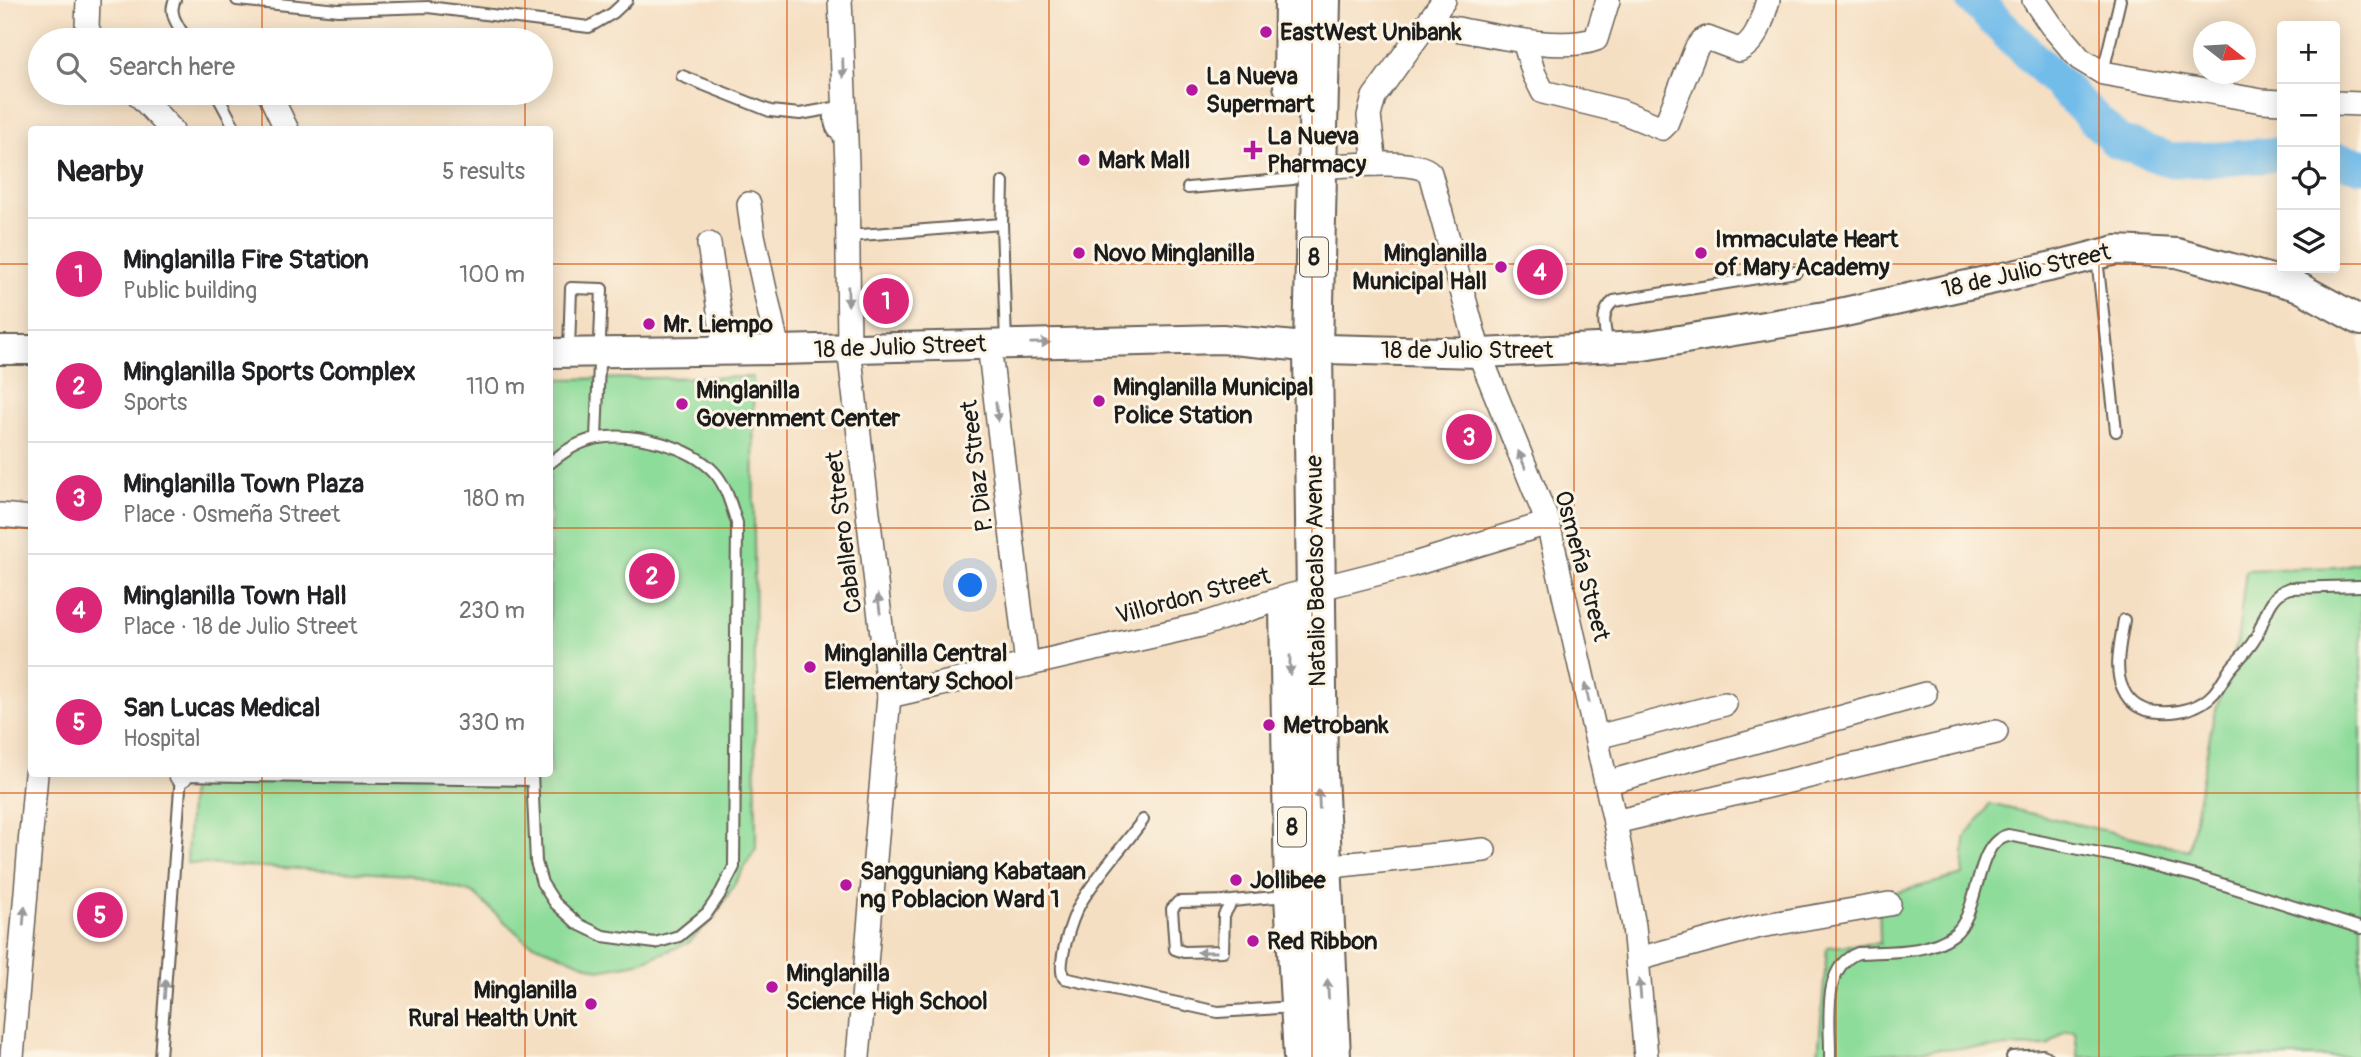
<!DOCTYPE html>
<meta charset="utf-8">
<style>
body{margin:0;font-family:Pangolin,sans-serif;background:#f6f6f6;color:#202124}
.controls{position:absolute;right:21px;top:21px;display:grid;overflow:hidden;border-radius:7px;box-shadow:0 4px 18px #0003}
.controls button{width:63px;height:63px;display:grid;place-items:center;padding:0;border:0;border-bottom:2px solid #e0e0e0;background:#fff;color:#202124;font:35px sans-serif}
.compass{position:absolute;left:2193px;top:21px;width:63px;height:63px;border-radius:50%;background:#fff;box-shadow:0 4px 18px #0003;rotate:107deg}
.you{position:absolute;left:971px;top:586px;width:24px;height:24px;margin:-18px;border:5px solid #fff;border-radius:50%;background:#1a73e8;box-shadow:0 0 0 10px #1a73e833}
.badge{display:grid;place-items:center;width:46px;height:46px;border-radius:50%;background:#db2777;color:#fff;font-size:23px;font-weight:700}
.pin{position:absolute;translate:-50% -50%;border:4px solid #fff;box-shadow:0 2px 7px #0006}
.list{margin:0;padding:0;list-style:none}
h2{display:flex;justify-content:space-between;align-items:center;height:91px;margin:0;padding:0 28px;font-size:30px}
h2 small{font-size:23px;font-weight:400;color:#757577}
.list li{display:grid;grid-template-columns:46px 1fr auto;gap:21px;align-items:center;box-sizing:border-box;height:112px;padding:0 28px;border-top:2px solid #e0e0e0}
.list b{display:block;font-size:26px;white-space:nowrap}
.list p{margin:0;font-size:23px;white-space:nowrap;color:#757577}
.list em{font-size:23px;font-style:normal;color:#757577}
.icon{flex:none;width:38px;height:38px;fill:none;stroke:currentColor;stroke-width:2;stroke-linecap:round;stroke-linejoin:round}
.map{position:relative;flex:none;width:2361px;height:1057px;overflow:hidden}
.search{position:absolute;background:#fff;box-shadow:0 4px 18px #0003;left:28px;top:28px;width:525px;height:77px;display:flex;align-items:center;gap:18px;box-sizing:border-box;padding:0 24px;border-radius:38px;color:#757577;font-size:26px}
.panel{position:absolute;background:#fff;box-shadow:0 4px 18px #0003;left:28px;top:126px;width:525px;height:651px;border-radius:7px}
.map>svg:first-child{display:block}
</style>
<div class="map">
<svg width="2361" height="1057" viewBox="0 0 2361 1057">
<rect width="100%" height="100%" fill="#fcf5e5"/>
<filter id="ink" filterUnits="userSpaceOnUse"><feTurbulence type="fractalNoise" baseFrequency=".0143" numOctaves="2"/><feDisplacementMap in="SourceGraphic" scale="14" xChannelSelector="R" yChannelSelector="G"/><feConvolveMatrix kernelMatrix="1 2 1 2 8 2 1 2 1" color-interpolation-filters="sRGB"/></filter>
<filter id="wash" filterUnits="userSpaceOnUse"><feTurbulence type="fractalNoise" baseFrequency=".00686" numOctaves="4" result="noise"/><feDisplacementMap in="SourceGraphic" scale="28" xChannelSelector="R" yChannelSelector="G"/><feGaussianBlur stdDeviation="1.57" result="paint"/><feColorMatrix in="noise" values="0 0 0 0 0 0 0 0 0 0 0 0 0 0 0 0 0 1.4 0 .05"/><feComposite in="paint" operator="in"/></filter>
<g filter="url(#wash)">
<rect width="100%" height="100%" fill="#f5dfc3"/>
<g fill="#8ddc9a" stroke="#547c5b" stroke-width="2">
<polygon points="753,377 756,848 714,918 688,943 638,963 599,970 526,941 473,893 409,875 187,863 191,774 550,774 550,379"/>
<polygon points="2361,562 2361,1057 2078,1057 2075,1031 2065,1031 2048,1046 1934,1049 1852,1057 1818,1057 1827,947 1880,943 1879,897 1963,875 1965,838 1990,804 2189,850 2213,719 2237,643 2246,570 2339,567"/>
</g>
<g fill="none" stroke-linecap="round" stroke-linejoin="round">
<g stroke="#72bcea" stroke-width="35">
<polyline points="1974,0 2117,141 2170,160 2221,159 2282,154"/>
<polyline points="2335,160 2361,165"/>
</g>
</g>
</g>
<g filter="url(#ink)">
<g fill="none" stroke-linecap="round" stroke-linejoin="round">
<defs>
<g id="service">
<path d="M175,0c-8,14 5,28 12,40"/>
<polyline points="237,0 338,10 428,7 589,27 613,13 627,0"/>
<polyline points="2103,72 2120,0"/>
<polyline points="682,76 770,111 800,114 845,106"/>
<polyline points="216,93 236,130"/>
<path d="M830,110c-1,16 1,22 15,32"/>
<polyline points="1188,188 1293,179"/>
<polyline points="1002,224 1006,343"/>
<polyline points="848,236 1002,224 1003,182"/>
<polyline points="2097,258 2116,431"/>
<path d="M1608,345c-3,-16 -9,-33 6,-44l182,-29"/>
<polyline points="569,350 571,288 602,289 596,438"/>
<path d="M2124,620c-3,20 -11,50 -1,69 7,16 20,23 38,23 18,1 40,-4 53,-19 7,-8 11,-18 18,-26 9,-11 21,-21 26,-34 8,-18 12,-39 32,-45l71,-2"/>
<path d="M532,774l4,88 6,21 13,20 23,21 25,12 52,7 24,-7 28,-23 13,-19 14,-27 3,-344c-6,-17 -10,-36 -22,-50 -25,-28 -82,-41 -117,-35 -18,3 -35,14 -48,25"/>
<path d="M1143,820c-20,27 -46,55 -63,84 -8,14 -24,61 -16,74l154,34 76,-5"/>
<polyline points="1232,901 1224,915 1223,951 1184,952 1175,949 1172,909 1178,902 1232,901 1286,896"/>
<polyline points="160,1057 181,775 532,780"/>
<path d="M1830,1057c1,-32 -10,-90 28,-104 31,-2 69,1 95,-18 28,-20 20,-92 55,-100l112,22 76,19 165,52"/>
<polyline points="2012,1057 2043,1055 2047,1057"/>
</g>
<g id="minor">
<polyline points="88,0 87,27 92,40"/>
<polyline points="840,0 847,164 849,348 889,696 858,1057"/>
<polyline points="2034,0 2051,25 2080,59 2103,73 2262,101 2282,102"/>
<path d="M1428,24c43,6 129,30 168,15l12,-39"/>
<path d="M1524,41l10,33 9,18 77,19 42,17 4,-4 30,-75 6,-8 5,-3 32,12c19,-9 23,-31 29,-50"/>
<polyline points="137,93 172,130"/>
<polyline points="269,93 287,130"/>
<polyline points="2335,103 2361,104"/>
<polyline points="1375,164 1369,116 1374,97 1444,0"/>
<path d="M1318,167c20,-1 101,-9 112,6l49,180 69,170 67,299 19,104 12,131"/>
<polyline points="749,204 753,235 778,350"/>
<polyline points="709,244 725,351"/>
<polyline points="989,344 1027,665"/>
<polyline points="0,515 32,518"/>
<polyline points="889,696 1201,625 1289,596 1411,565 1548,523"/>
<polyline points="1597,737 1725,704"/>
<polyline points="181,775 181,774"/>
<polyline points="1606,783 1925,694"/>
<polyline points="1615,822 1996,732"/>
<polyline points="1322,867 1484,850"/>
<polyline points="1638,959 1760,926 1889,904"/>
<polyline points="12,1057 36,774"/>
</g>
<g id="tertiary">
<polyline points="0,350 32,350"/>
<polyline points="550,353 778,350 1222,339 1325,349 1479,353 1643,346 1831,315 2058,265 2116,250 2177,253 2297,286 2361,321"/>
</g>
<g id="trunk">
<polyline points="1321,0 1313,348 1318,773 1331,1057"/>
<polyline points="1293,85 1294,0"/>
<polyline points="1289,608 1294,896 1303,1057"/>
</g>
</defs>
<use href="#service" stroke="#686056" stroke-width="14"/>
<use href="#minor" stroke="#686056" stroke-width="26"/>
<use href="#tertiary" stroke="#686056" stroke-width="32"/>
<use href="#trunk" stroke="#686056" stroke-width="42"/>
<use href="#service" stroke="#fff" stroke-width="10"/>
<use href="#minor" stroke="#fff" stroke-width="23"/>
<use href="#tertiary" stroke="#fff" stroke-width="28"/>
<use href="#trunk" stroke="#fff" stroke-width="38"/>
</g>
<defs><path id="oneway-solid" d="M-6-.8H1V-3.2L6.5 0L1 3.2V.8H-6Z" transform="scale(1.75)"/></defs>
<g fill="#999">
<use href="#oneway-solid" transform="translate(843 68) rotate(88)"/>
<use href="#oneway-solid" transform="translate(848 296) rotate(89)"/>
<use href="#oneway-solid" transform="translate(1040 343) rotate(-1)"/>
<use href="#oneway-solid" transform="translate(997 412) rotate(83)"/>
<use href="#oneway-solid" transform="translate(1522 460) rotate(-112)"/>
<use href="#oneway-solid" transform="translate(879 604) rotate(-97)"/>
<use href="#oneway-solid" transform="translate(1290 665) rotate(90)"/>
<use href="#oneway-solid" transform="translate(1587 693) rotate(-103)"/>
<use href="#oneway-solid" transform="translate(1319 799) rotate(-92)"/>
<use href="#oneway-solid" transform="translate(24 916) rotate(-85)"/>
<use href="#oneway-solid" transform="translate(1207 952) rotate(-180)"/>
<use href="#oneway-solid" transform="translate(165 989) rotate(-86)"/>
<use href="#oneway-solid" transform="translate(1328 989) rotate(-93)"/>
<use href="#oneway-solid" transform="translate(1640 989) rotate(-95)"/>
</g>
</g>
<path fill="none" stroke="#d4530e" stroke-width="2" stroke-opacity="0.55" d="M262,0v40M525,0v40M787,0v1057M1049,0v1057M1312,0v1057M1574,0v1057M1836,0v1057M2099,0v1057M262,93v37M525,93v37M0,264h32M550,264h1732M2335,264h26M0,528h32M550,528h1811M262,774v283M525,774v283M0,793h2361"/>
<g fill="#b5179e" stroke="#fcf5e5" stroke-width="2.5">
<circle cx="1266" cy="32" r="7"/>
<circle cx="1192" cy="90" r="7"/>
<path d="M1249.5 139.5h7v7h7v7h-7v7h-7v-7h-7v-7h7z"/>
<circle cx="1084" cy="160" r="7"/>
<circle cx="1079" cy="253" r="7"/>
<circle cx="1701" cy="253" r="7"/>
<circle cx="1501" cy="267" r="7"/>
<circle cx="649" cy="324" r="7"/>
<circle cx="1099" cy="401" r="7"/>
<circle cx="682" cy="404" r="7"/>
<circle cx="810" cy="667" r="7"/>
<circle cx="1269" cy="725" r="7"/>
<circle cx="1236" cy="880" r="7"/>
<circle cx="846" cy="885" r="7"/>
<circle cx="1253" cy="941" r="7"/>
<circle cx="772" cy="987" r="7"/>
<circle cx="591" cy="1004" r="7"/>
</g>
<g text-anchor="middle" dominant-baseline="central" stroke-width="6" stroke-linejoin="round" paint-order="stroke">
<g fill="#fcf5e5" stroke="#5f5d58" stroke-width="2">
<rect x="1300" y="237.5" width="28" height="39" rx="5"/>
<rect x="1278" y="807.5" width="28" height="39" rx="5"/>
</g>
<g font-size="23" font-weight="bold" fill="#1c1c1c">
<text x="1314" y="257">8</text>
<text x="1292" y="827">8</text>
</g>
<g font-size="24" font-weight="bold" fill="#1c1c1c" stroke="#fcf5e5" text-anchor="start">
<text x="1280" y="32">EastWest Unibank</text>
<text x="1206" y="76">La Nueva<tspan x="1206" dy="28">Supermart</tspan></text>
<text x="1267" y="136">La Nueva<tspan x="1267" dy="28">Pharmacy</tspan></text>
<text x="1098" y="160">Mark Mall</text>
<text x="1715" y="239">Immaculate Heart<tspan x="1715" dy="28">of Mary Academy</tspan></text>
<text x="1093" y="253">Novo Minglanilla</text>
<text x="1487" y="253" text-anchor="end">Minglanilla<tspan x="1487" dy="28">Municipal Hall</tspan></text>
<text x="663" y="324">Mr. Liempo</text>
<text x="1113" y="387">Minglanilla Municipal<tspan x="1113" dy="28">Police Station</tspan></text>
<text x="696" y="390">Minglanilla<tspan x="696" dy="28">Government Center</tspan></text>
<text x="824" y="653">Minglanilla Central<tspan x="824" dy="28">Elementary School</tspan></text>
<text x="1283" y="725">Metrobank</text>
<text x="860" y="871">Sangguniang Kabataan<tspan x="860" dy="28">ng Poblacion Ward 1</tspan></text>
<text x="1250" y="880">Jollibee</text>
<text x="1267" y="941">Red Ribbon</text>
<text x="786" y="973">Minglanilla<tspan x="786" dy="28">Science High School</tspan></text>
<text x="577" y="990" text-anchor="end">Minglanilla<tspan x="577" dy="28">Rural Health Unit</tspan></text>
</g>
<g font-size="24" fill="#1c1c1c" stroke="#fcf5e5">
<text transform="translate(2026 271) rotate(-13)">18 de Julio Street</text>
<text transform="translate(900 347) rotate(-2)">18 de Julio Street</text>
<text x="1467" y="350">18 de Julio Street</text>
<text transform="translate(977 466) rotate(-97)">P. Diaz Street</text>
<text transform="translate(844 532) rotate(-97)">Caballero Street</text>
<text transform="translate(1582 566) rotate(75)">Osmeña Street</text>
<text transform="translate(1316 571) rotate(-91)">Natalio Bacalso Avenue</text>
<text transform="translate(1193 596) rotate(-15)">Villordon Street</text>
</g>
</g>
</svg>
<div class="controls">
<button>+</button>
<button>−</button>
<button><svg class="icon" aria-label="locate" viewBox="0 0 24 24"><circle cx="12" cy="12" r="6"/><path d="M12 2v4M12 18v4M2 12h4M18 12h4"/></svg></button>
<button><svg class="icon" aria-label="layers" viewBox="0 0 24 24"><path d="M12 4l9 5-9 5-9-5zM3 14l9 5 9-5"/></svg></button>
</div>
<svg class="compass" viewBox="-18 -18 36 36"><path d="M0-13l5 13h-10z" fill="#e53935"/><path d="M0 13l5-13h-10z" fill="#757577"/></svg>
<div class="you"></div>
<div class="pin badge" style="left:886px;top:301px">1</div>
<div class="pin badge" style="left:652px;top:576px">2</div>
<div class="pin badge" style="left:1469px;top:437px">3</div>
<div class="pin badge" style="left:1540px;top:272px">4</div>
<div class="pin badge" style="left:100px;top:915px">5</div>
<div class="search"><svg class="icon" aria-label="search" viewBox="0 0 24 24"><circle cx="10" cy="10" r="6"/><path d="M15 15l6 6"/></svg>Search here</div>
<section class="panel">
<h2>Nearby<small>5 results</small></h2>
<ul class="list">
<li><span class="badge">1</span><div><b>Minglanilla Fire Station</b><p>Public building</p></div><em>100 m</em></li>
<li><span class="badge">2</span><div><b>Minglanilla Sports Complex</b><p>Sports</p></div><em>110 m</em></li>
<li><span class="badge">3</span><div><b>Minglanilla Town Plaza</b><p>Place · Osmeña Street</p></div><em>180 m</em></li>
<li><span class="badge">4</span><div><b>Minglanilla Town Hall</b><p>Place · 18 de Julio Street</p></div><em>230 m</em></li>
<li><span class="badge">5</span><div><b>San Lucas Medical</b><p>Hospital</p></div><em>330 m</em></li>
</ul>
</section>
</div>
